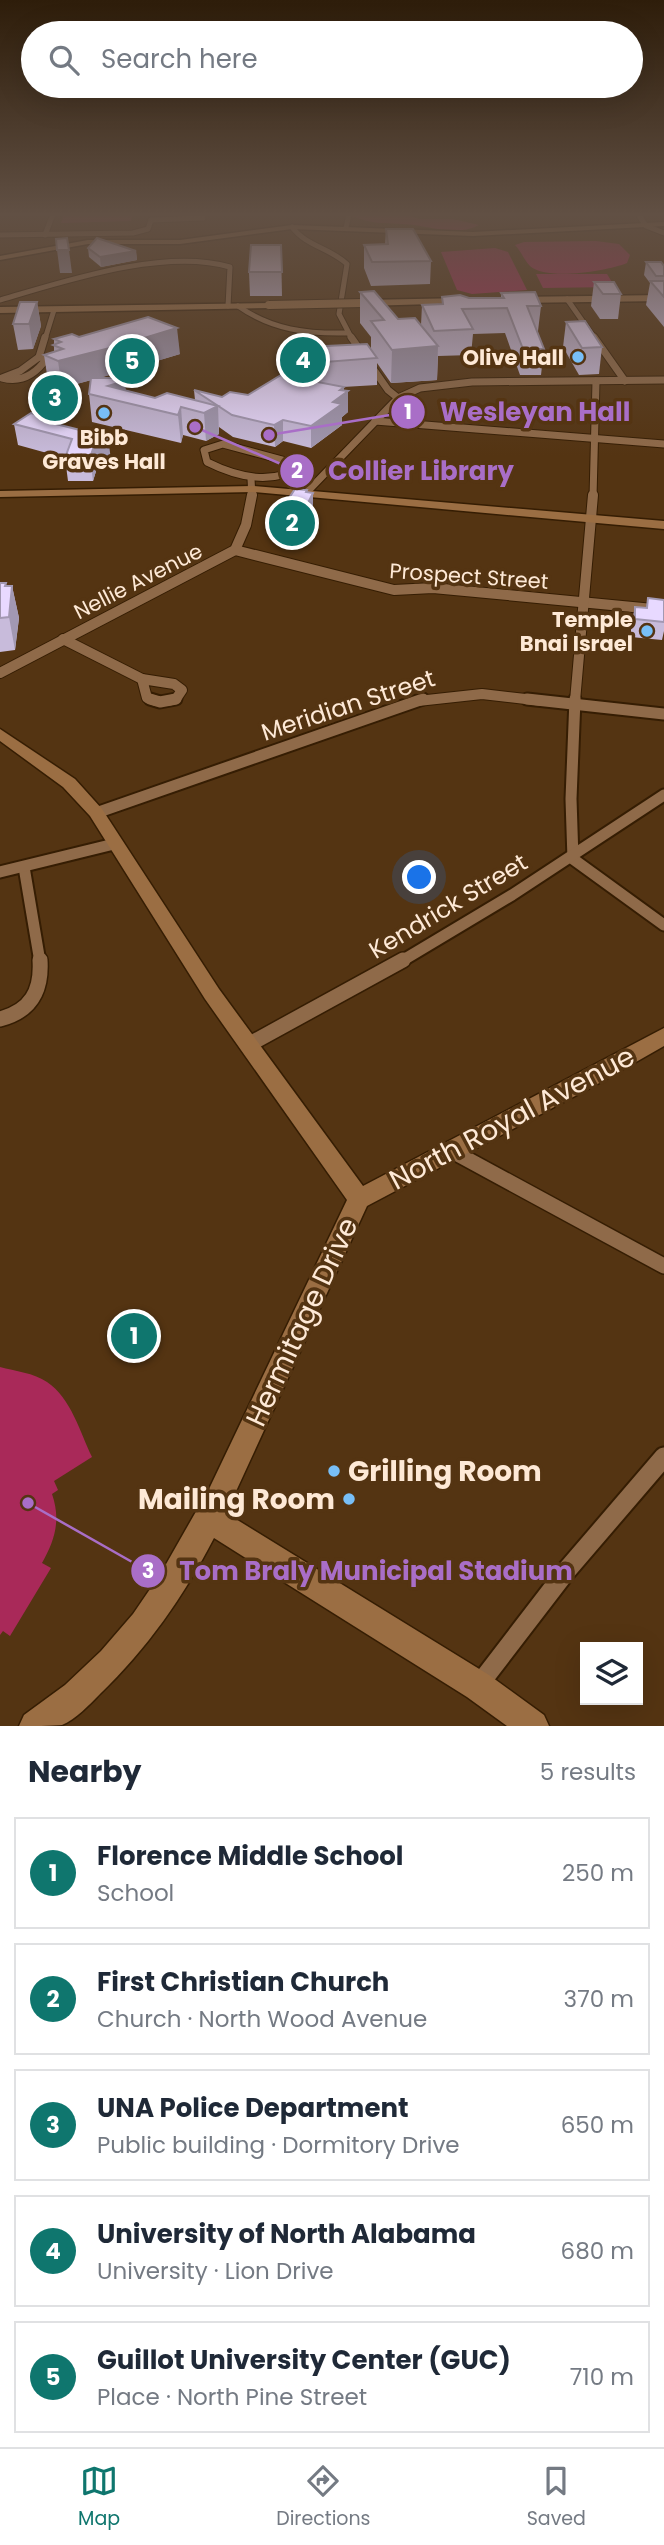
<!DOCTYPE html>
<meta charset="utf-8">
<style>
body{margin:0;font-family:Poppins,sans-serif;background:#f2f2f3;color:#1f2937}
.controls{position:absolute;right:21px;bottom:21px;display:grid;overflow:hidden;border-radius:0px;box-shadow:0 7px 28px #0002}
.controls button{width:63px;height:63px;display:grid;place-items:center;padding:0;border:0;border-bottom:2px solid #e0e1e3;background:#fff;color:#1f2937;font:35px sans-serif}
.you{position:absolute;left:420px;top:878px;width:24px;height:24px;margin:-18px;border:5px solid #fff;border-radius:50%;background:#1a73e8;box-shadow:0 0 0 10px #1a73e833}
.badge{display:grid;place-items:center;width:46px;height:46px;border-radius:50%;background:#0f766e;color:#fff;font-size:23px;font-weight:700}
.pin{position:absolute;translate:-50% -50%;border:4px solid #fff;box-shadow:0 2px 7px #0006}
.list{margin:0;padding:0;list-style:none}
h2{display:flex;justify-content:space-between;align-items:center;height:91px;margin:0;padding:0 28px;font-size:30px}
h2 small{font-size:23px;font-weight:400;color:#747a83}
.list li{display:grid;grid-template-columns:46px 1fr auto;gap:21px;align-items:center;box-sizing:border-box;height:112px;margin:0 14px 14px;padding:0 14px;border:2px solid #e0e1e3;border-radius:0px}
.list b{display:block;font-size:26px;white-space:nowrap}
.list p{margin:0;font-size:23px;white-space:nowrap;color:#747a83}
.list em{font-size:23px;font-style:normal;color:#747a83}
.icon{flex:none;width:38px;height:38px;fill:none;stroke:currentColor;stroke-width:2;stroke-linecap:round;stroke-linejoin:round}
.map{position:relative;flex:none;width:664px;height:1726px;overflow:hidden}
.search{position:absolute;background:#fff;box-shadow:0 7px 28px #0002;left:21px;right:21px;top:21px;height:77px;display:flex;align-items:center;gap:18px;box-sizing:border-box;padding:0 24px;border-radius:38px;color:#747a83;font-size:26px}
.sheet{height:721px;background:#fff}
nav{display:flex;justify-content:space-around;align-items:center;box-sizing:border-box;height:98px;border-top:2px solid #e0e1e3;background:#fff;font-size:19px;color:#747a83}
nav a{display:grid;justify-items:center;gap:4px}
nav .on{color:#0f766e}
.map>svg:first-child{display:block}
</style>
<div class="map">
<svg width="664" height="1726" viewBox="0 0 664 1726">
<rect width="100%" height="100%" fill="#543412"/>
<g fill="#a92959">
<polygon points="64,214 133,214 131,221 61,223"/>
<path d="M349,214h54l17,5h33l26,6c-22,11 -43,3 -65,0 -22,-3 -45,1 -65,-11z"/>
<path d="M596,241l23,3 11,11 -3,8c-19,8 -81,18 -97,3 -6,-6 -9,-15 -15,-21l9,-3z"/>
<polygon points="495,248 508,252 527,290 472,294 457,290 441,252"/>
<polygon points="536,274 607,274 615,287 543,288"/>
<path d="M0,1367c15,4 34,6 47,15 24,16 33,50 45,75l-38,24 4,9 -6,4c9,26 3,46 -10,69l9,5 -41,68 -7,-5 -3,4z"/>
</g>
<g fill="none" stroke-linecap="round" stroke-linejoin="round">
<defs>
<g id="street-far5">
<polyline points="638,214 646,226 664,233"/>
<polyline points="151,220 203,218"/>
<path d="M292,227c14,19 38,21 55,37l-8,50 13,25"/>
<polyline points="346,228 349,214"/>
<polyline points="0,235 133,233 148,229 151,220"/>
<polyline points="45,235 53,214"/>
<polyline points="567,299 595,339"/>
<path d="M0,300c66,-19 163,-52 230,-33l-2,39"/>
<path d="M238,306c34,24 69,28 110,27"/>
<polyline points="45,339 54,310"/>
</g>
<g id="street-far4">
<polyline points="351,337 388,390 398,398"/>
<polyline points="594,337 625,381"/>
<path d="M39,357l8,1c-11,16 -26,25 -45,20l18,-7z"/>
<polyline points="39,357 45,337"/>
<polyline points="375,421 664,444"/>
<path d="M223,444l81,22c-32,19 -65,12 -97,-4l-3,-12z"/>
<polyline points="251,479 252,497"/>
<polyline points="307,492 398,398 420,388 472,382 664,380"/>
<polyline points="593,497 596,381"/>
</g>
<g id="street-far3">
<polyline points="235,550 394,590 433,588 664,610"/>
<polyline points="63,639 142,679"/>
<polyline points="0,673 235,550 246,525 252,495"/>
<polyline points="156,701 147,698 142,679 174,684 182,690 176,699 167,701"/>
<polyline points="418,701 482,694 543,701"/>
<polyline points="575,701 593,495"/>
</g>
<g id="street-far2">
<polyline points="150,699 160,702 176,699"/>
<polyline points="527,699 664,714"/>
<polyline points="575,699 571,799 573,859 664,925"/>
<polyline points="96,813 423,699"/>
<polyline points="24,867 40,962"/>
<polyline points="0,872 114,844"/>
<polyline points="400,962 512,895 664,795"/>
</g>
<g id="street-far1">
<path d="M0,1019c31,-8 42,-28 40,-59"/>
<polyline points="248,1045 403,960"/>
<polyline points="452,1151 664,1266"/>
</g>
<polyline id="street" points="478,1686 567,1570 664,1457"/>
<g id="secondary">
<polygon points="664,222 664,226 473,236 292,229 180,244 88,244 0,260 0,256 88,240 180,240 292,225 473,232"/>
<polygon points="664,295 664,301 514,303 510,300 514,297"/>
<polygon points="465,298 468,303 364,306 360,303 364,300"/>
<polygon points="272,303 269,308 0,313 0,307"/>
<polygon points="253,486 664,521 664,529 253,492 0,497 0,491"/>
<path d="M0,729l75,50 27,30 117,180 144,197 301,-158v18l-70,40 -227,120 -141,307 263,162 55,40 5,11h-42l-40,-29 -253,-159c-30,58 -67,111 -114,156 -11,11 -24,25 -38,31 -10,1 -31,1 -43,1l5,-11 41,-30 36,-34 32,-37 28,-41 49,-86 137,-287 -142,-201 -115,-183 -27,-29 -63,-46z"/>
</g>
</defs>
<use href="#street-far5" stroke="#351d03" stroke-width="7"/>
<use href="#street-far4" stroke="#351d03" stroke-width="9"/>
<use href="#street-far3" stroke="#351d03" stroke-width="12"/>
<use href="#street-far2" stroke="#351d03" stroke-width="15"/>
<use href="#street-far1" stroke="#351d03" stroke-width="18"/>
<use href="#street" stroke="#351d03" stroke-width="23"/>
<use href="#secondary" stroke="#351d03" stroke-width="3"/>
<use href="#street-far5" stroke="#8f6a49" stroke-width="5"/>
<use href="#street-far4" stroke="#8f6a49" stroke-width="7"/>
<use href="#street-far3" stroke="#8f6a49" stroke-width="10"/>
<use href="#street-far2" stroke="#8f6a49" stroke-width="11"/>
<use href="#street-far1" stroke="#8f6a49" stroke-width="15"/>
<use href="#street" stroke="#8f6a49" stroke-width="19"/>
<use href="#secondary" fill="#9b6e43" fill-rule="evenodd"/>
<defs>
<polyline id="secondary-bridge" points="269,305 364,303"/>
</defs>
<use href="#secondary-bridge" stroke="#351d03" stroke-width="10" stroke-linecap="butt"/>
<use href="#secondary-bridge" stroke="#9b6e43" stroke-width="8"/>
</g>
<g fill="#c8bbdb">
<polygon points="386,229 431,261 430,284 371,286 364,268 364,245 385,244"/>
<polygon points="281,245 282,296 250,296 249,272"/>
<polygon points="88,248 136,251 137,260 101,267 89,257"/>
<polygon points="646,262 664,266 664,327 646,305 650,283 644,275"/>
<polygon points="594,282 621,294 618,319 600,319 591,306"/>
<polygon points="360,292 398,319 421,325 422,305 442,304 469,298 501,298 501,293 541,306 538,331 537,331 544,349 541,375 520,375 505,333 473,334 471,355 438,356 437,380 391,383 377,363 377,385 343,387 348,412 342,417 342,425 311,448 283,441 275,447 233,437 219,427 219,434 206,441 183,435 181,443 92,422 89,394 91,380 62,388 48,381 44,355 54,352 54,339 79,337 180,354 99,378 126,390 155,398 195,400 194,390 222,397 248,395 307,380 306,352 371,349 371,337 360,323"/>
<polygon points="37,302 41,326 33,349 18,350 13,324"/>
<polygon points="566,322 602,347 599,374 579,375 563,347"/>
<polygon points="49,418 50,422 111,460 97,468 93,481 68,481 65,458 18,445 14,424"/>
<polygon points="308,493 313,493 313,509 312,513 312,520 299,546 280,544 280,539 274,538 273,522"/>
<polygon points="0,583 6,583 6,586 12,586 19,618 15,650 0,652"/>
<polygon points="664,600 664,631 662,640 631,637 631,625 635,607 646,608"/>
</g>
<g fill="#a298b2">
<polygon points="57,250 69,250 72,273 60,273"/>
<polygon points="136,251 137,260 101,267 100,257"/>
<polygon points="37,302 41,326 33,349 29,324"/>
<polygon points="177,328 180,354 121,372 62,388 58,361"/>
<polygon points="438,346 437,380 391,383 392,350"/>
<polygon points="125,381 127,403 108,386"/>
<polygon points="344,387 344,395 348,391 348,412 342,417 342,425 311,448 311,426 333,402 340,390"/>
<polygon points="218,406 219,434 206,441 204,413"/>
<polygon points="181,407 183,435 181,443 178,415"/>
<polygon points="283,420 283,441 275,447 274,425"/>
<polygon points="108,437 111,460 97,468 93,481 90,458 94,446"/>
<polygon points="313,493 313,509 312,513 312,520 299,546 299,529"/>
<polygon points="6,583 10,605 12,586 19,618 15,650 9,617"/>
</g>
<g fill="#e8d9ff" stroke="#a298b2" stroke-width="2">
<polygon points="386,229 413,229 431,261 372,262 364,245 388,244"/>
<polygon points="67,238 69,250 57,250 56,239"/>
<polygon points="97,238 136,251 100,257 88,248"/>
<polygon points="251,245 281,245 282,272 249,272"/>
<polygon points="646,262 661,262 664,266 664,276 656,276"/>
<polygon points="650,281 664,281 664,297"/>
<polygon points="594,282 614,282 621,294 603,294"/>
<polygon points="374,291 398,319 415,318 438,346 392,350 371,321 384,320 360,292"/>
<polygon points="535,292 541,306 527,306 544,349 523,349 507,308 462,309 473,329 434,331 422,305 443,304 442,297 460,295 469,298 504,298 501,293"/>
<polygon points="20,302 37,302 29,324 13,324"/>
<polygon points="148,317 177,328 118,346 58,361 44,355 63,349 53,345 61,342 54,339 72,334 79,337"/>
<polygon points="585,321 602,347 582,348 566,322"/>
<polygon points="367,344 377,358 312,363 306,352 326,346"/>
<polygon points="281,375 344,387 340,390 348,391 333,402 342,404 311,426 283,420 274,425 232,415 194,390 222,397 230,392 248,395"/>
<polygon points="91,378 124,378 125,381 108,386 155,398 167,393 218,406 204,413 181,407 178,415 89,394"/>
<polygon points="31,413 49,418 44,421 108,437 94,446 90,458 65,458 72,439 14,424"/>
<polygon points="295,489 307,490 306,492 313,493 308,503 311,503 299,529 280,527 282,523 273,522"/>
<polygon points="0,583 6,583 5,586 12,586 9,617 0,618"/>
<polygon points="648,598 664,600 664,622 635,619 635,607 647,608"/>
</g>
<linearGradient id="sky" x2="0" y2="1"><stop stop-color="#2e1d0a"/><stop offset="0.47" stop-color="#615044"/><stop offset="1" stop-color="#615044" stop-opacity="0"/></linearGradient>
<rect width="664" height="456" fill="url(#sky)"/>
<g fill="#78bff7" stroke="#543412" stroke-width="2.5">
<circle cx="578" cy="357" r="7"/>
<circle cx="104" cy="413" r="7"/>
<circle cx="647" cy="631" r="7"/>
<circle cx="334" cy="1471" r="7"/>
<circle cx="349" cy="1499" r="7"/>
</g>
<g text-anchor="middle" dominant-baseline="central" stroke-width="7" stroke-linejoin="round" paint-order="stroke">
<g font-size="21" font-weight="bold" fill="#fee9d6" stroke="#543412" text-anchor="end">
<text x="564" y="357">Olive Hall</text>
<text x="104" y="437" text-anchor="middle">Bibb<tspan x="104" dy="24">Graves Hall</tspan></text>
<text x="633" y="619">Temple<tspan x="633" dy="24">Bnai Israel</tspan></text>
</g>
<g font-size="21" fill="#fee9d6" stroke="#543412">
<text transform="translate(469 576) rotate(4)">Prospect Street</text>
<text transform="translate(138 581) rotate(-27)">Nellie Avenue</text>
</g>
<g font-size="24" fill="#fee9d6" stroke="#543412">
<text transform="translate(348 705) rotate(-18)">Meridian Street</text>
<text transform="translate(448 906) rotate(-31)">Kendrick Street</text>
</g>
<g font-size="28" fill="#fee9d6" stroke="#543412">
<text transform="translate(512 1118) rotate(-28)">North Royal Avenue</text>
<text transform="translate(302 1322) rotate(-65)">Hermitage Drive</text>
</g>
<g font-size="28" font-weight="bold" fill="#fee9d6" stroke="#543412" text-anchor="start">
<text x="348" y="1471">Grilling Room</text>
<text x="335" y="1499" text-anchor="end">Mailing Room</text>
</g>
</g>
<path fill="none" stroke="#a96ec7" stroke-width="2.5" d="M269 435L408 412M195 427L297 471M28 1503L148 1571"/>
<g fill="#a96ec7" stroke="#543412" stroke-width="2.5">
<circle cx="269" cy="435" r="7"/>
<circle cx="195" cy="427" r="7"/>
<circle cx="28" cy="1503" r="7"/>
<circle cx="408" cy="412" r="18"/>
<circle cx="297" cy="471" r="18"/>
<circle cx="148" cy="1571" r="18"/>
</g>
<g font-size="21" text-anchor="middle" font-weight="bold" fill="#fff">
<text x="408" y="419">1</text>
<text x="297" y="478">2</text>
<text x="148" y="1578">3</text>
</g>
<g font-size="26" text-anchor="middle" font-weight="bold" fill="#a96ec7" stroke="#543412" stroke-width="7" stroke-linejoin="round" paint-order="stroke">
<text x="535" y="421">Wesleyan Hall</text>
<text x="421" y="480">Collier Library</text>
<text x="376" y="1580">Tom Braly Municipal Stadium</text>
</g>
</svg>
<div class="controls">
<button><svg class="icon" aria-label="layers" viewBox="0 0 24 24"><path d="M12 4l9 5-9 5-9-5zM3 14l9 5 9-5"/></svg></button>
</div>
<div class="you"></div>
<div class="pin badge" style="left:134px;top:1336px">1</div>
<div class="pin badge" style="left:292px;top:523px">2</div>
<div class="pin badge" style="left:55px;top:398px">3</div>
<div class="pin badge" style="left:303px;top:360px">4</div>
<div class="pin badge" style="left:132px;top:361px">5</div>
<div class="search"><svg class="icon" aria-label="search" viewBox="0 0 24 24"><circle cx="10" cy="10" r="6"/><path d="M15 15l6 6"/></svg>Search here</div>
</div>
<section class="sheet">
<h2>Nearby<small>5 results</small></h2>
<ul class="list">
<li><span class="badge">1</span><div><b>Florence Middle School</b><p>School</p></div><em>250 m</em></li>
<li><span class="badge">2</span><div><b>First Christian Church</b><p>Church · North Wood Avenue</p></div><em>370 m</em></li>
<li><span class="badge">3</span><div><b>UNA Police Department</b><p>Public building · Dormitory Drive</p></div><em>650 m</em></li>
<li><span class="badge">4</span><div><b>University of North Alabama</b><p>University · Lion Drive</p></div><em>680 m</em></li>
<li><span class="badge">5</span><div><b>Guillot University Center (GUC)</b><p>Place · North Pine Street</p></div><em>710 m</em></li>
</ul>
</section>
<nav>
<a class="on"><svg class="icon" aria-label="map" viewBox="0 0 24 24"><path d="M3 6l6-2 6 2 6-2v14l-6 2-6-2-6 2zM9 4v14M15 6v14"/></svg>Map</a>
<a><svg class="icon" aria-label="directions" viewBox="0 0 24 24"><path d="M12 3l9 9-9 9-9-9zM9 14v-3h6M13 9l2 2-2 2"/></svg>Directions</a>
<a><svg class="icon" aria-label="saved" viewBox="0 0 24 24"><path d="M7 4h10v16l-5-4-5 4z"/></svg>Saved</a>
</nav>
